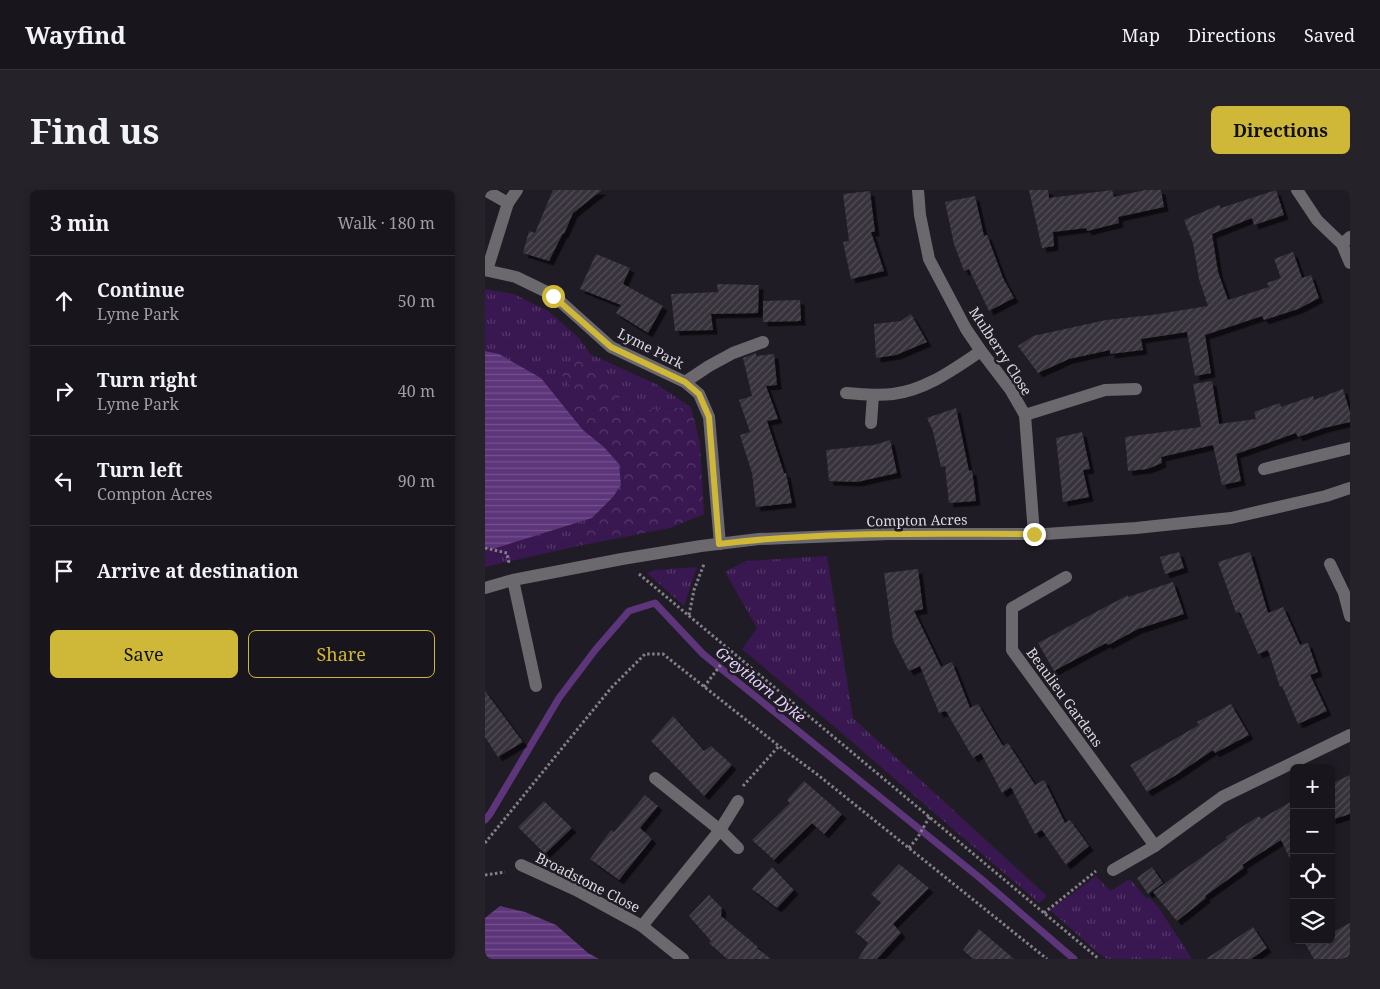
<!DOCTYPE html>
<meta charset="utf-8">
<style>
body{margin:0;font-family:"Noto Serif",serif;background:#252229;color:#f1f3f6}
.controls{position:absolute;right:15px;bottom:15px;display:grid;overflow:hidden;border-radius:8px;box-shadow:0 2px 8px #0003}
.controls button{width:45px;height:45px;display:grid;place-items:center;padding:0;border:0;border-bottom:1px solid #36343b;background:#18151c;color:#f1f3f6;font:25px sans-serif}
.stop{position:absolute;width:15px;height:15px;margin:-11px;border:4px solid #cfb837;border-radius:50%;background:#fff}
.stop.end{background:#cfb837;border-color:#fff;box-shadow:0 1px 5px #0008}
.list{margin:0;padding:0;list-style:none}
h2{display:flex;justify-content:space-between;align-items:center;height:65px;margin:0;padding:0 20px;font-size:21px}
h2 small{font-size:16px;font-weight:400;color:#9f9fa3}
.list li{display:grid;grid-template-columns:32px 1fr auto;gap:15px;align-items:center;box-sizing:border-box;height:90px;padding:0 20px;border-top:1px solid #36343b}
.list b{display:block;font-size:19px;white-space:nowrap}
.list p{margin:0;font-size:16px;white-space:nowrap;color:#9f9fa3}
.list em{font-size:16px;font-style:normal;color:#9f9fa3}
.actions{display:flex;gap:10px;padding:15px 20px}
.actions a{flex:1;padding:11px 0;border:1px solid #cfb837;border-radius:8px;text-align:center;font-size:18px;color:#cfb837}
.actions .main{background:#cfb837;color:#111}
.icon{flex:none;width:28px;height:28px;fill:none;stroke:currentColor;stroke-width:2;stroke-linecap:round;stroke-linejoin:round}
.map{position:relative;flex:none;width:865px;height:769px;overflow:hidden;border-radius:8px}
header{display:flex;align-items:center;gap:30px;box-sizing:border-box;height:70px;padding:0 25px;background:#18151c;border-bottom:1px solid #36343b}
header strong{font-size:24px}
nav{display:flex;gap:28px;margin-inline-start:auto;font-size:18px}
.intro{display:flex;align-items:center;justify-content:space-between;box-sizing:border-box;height:120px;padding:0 30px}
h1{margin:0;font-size:35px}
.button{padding:12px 22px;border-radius:8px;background:#cfb837;color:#111;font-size:18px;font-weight:700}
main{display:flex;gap:30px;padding:0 30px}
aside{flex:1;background:#18151c;border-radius:8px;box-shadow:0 2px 8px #0003}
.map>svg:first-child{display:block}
</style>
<header>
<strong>Wayfind</strong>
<nav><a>Map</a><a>Directions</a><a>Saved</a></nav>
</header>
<div class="intro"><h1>Find us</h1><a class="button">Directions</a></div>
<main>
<aside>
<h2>3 min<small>Walk · 180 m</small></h2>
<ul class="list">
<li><svg class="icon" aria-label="ahead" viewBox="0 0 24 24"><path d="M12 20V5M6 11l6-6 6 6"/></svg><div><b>Continue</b><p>Lyme Park</p></div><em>50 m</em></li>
<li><svg class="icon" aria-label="right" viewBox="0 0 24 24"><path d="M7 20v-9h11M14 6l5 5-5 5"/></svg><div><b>Turn right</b><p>Lyme Park</p></div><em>40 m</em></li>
<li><svg class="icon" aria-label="left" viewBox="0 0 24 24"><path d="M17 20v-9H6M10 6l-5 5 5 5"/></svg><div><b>Turn left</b><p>Compton Acres</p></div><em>90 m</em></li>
<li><svg class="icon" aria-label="arrive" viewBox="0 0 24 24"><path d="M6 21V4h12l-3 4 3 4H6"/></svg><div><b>Arrive at destination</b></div></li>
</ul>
<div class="actions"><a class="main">Save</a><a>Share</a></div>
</aside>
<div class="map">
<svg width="865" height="769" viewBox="0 0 865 769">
<defs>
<pattern id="grass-tufts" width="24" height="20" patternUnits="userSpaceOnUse" patternTransform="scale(1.25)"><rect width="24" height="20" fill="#391750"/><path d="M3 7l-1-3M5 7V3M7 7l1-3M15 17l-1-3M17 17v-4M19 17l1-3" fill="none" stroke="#553869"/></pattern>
<pattern id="forest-crowns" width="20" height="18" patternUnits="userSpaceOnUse" patternTransform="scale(1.25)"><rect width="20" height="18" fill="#391750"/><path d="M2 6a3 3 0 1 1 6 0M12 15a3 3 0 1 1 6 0" fill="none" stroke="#553869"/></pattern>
<pattern id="water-rules" width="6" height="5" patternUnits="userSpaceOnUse" patternTransform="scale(1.25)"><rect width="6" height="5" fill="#5d357a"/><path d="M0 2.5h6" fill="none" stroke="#74528c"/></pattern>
<pattern id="building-hatch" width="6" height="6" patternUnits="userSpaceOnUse" patternTransform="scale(1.25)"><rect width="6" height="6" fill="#37323c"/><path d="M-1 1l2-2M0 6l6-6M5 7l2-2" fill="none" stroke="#534f58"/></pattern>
<filter id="shadow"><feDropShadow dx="4.5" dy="4.5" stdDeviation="0" flood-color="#0009"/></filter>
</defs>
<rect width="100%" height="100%" fill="#201c25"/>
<g fill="url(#grass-tufts)">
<polygon points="0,99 29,104 63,121 94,148 105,164 171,194 206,217 126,222 140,198 127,187 97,167 91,204 80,217 56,188 14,164 0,161"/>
<polygon points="107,328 93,356 0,377 0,356 8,359"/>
<polygon points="342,366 368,528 562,706 554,713 352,539 257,459 272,438 240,382 261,371"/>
<polygon points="212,377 199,416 162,383 170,380"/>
<polygon points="611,686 625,701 645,689 662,709 665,708 674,718 707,769 622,769 613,763 565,720"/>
</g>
<polygon fill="url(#forest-crowns)" points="97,167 127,187 140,198 126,222 206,217 215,253 219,324 185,338 93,356 107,328 128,307 134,274 119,257 98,240 80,217 91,204 74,181"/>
<g fill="url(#water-rules)">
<polygon points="0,161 14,164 56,188 98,240 119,257 134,274 136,295 128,307 107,328 8,359 0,356"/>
<polygon points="15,716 40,722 71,735 103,763 114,769 0,769 0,728"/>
</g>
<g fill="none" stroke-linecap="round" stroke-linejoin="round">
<polyline stroke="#5d357a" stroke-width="7" points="0,630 5,624 74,508 111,459 144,421 170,413 218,464 495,688 589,769"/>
</g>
<g fill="url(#building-hatch)" filter="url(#shadow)">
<polygon points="68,0 117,0 88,23 79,44 78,43 64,71 38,63 44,41 50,43"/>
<polygon points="544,0 563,0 564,8 627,0 629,7 660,0 676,0 679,17 633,27 634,33 602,41 601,38 568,42 569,56 557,58"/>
<polygon points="791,0 799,25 769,35 767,28 727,44 733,82 743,110 784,97 782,93 796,88 789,69 808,62 817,88 826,85 834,108 813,119 779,130 777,126 720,145 726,183 710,186 702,142 656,149 658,160 625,164 625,160 584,169 553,183 533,156 548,146 621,130 667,125 723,116 714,89 708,53 699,30 734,15 736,18"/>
<polygon points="385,1 390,42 386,42 399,81 366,89 358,52 364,51 358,4"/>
<polygon points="490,6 499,46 502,45 518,88 529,108 504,121 484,79 479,81 469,54 460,12"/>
<polygon points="111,64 145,78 138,94 178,116 163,143 131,123 136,115 95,99"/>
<polygon points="232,94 274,95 273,123 226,124 228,140 190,141 186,104 233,102"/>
<polygon points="315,110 316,131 278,132 278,111"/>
<polygon points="426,124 442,152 411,165 391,168 389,134 416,131"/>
<polygon points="271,163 271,166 289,164 292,195 281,196 293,229 282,231 299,283 301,283 307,313 271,317 267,283 255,245 265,242 254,210 267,206 258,168"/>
<polygon points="727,191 734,234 771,229 769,222 795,213 796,217 828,206 829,210 858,199 865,222 865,232 839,238 813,247 811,243 751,264 756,291 737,295 728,255 676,267 677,273 662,279 643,281 640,247 716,237 708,194"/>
<polygon points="471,218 484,281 487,280 491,311 464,313 460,276 456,277 448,241 442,228"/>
<polygon points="597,242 605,279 598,280 604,307 578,312 571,248"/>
<polygon points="405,250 412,283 372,292 344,291 341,260 389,255"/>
<polygon points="694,362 699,378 680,384 675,367"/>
<polygon points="765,362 783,423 798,417 815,455 823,453 833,482 825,485 842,521 813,534 797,496 795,497 783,460 773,464 755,422 751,423 733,372"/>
<polygon points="433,379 438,419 429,421 456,477 467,472 485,518 493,514 518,556 523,553 550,595 559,590 580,633 585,630 604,656 581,675 557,640 550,644 526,597 517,603 496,563 488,568 461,521 454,523 435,476 424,481 408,450 399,383"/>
<polygon points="688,392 699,424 653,439 623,455 621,453 569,481 553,453 643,405 643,407"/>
<polygon points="0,501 38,552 13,567 0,547"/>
<polygon points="746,514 764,545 730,563 728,560 691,585 662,602 645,575 714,535 712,532"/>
<polygon points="188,526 219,561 226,556 247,575 219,606 166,551"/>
<polygon points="865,585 865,624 846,630 846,594"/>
<polygon points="319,591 357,624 339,644 327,633 289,670 267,650 305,613 302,610"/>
<polygon points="160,605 173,616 155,638 167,649 134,690 105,669 126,640 129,642"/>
<polygon points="809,610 809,677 796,650 757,675 759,678 720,706 721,708 692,731 668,702 742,649 741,647 774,626 776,629"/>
<polygon points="59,611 87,638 60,664 33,637"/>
<polygon points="414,674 444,698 408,734 416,743 392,769 373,769 383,753 370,742 396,713 386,704"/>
<polygon points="287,677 309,700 292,718 267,699"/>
<polygon points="667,677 678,693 663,704 652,688"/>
<polygon points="224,705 237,718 236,726 273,757 272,758 286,769 242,769 224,753 226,751 204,726"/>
<polygon points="865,733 865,766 857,769 829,769 818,750 846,750 846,743"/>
<polygon points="768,737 782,758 766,769 721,769"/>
<polygon points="494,739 529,769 488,769 478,760"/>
</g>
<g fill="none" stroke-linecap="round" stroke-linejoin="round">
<g stroke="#848088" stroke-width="3" stroke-dasharray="2.5 2.5" stroke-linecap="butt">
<polyline points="0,358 22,363 24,373"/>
<polyline points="154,384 614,769"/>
<polyline points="204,425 209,400 219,374"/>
<polyline points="219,497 246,461"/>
<polyline points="258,596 294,556"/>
<polyline points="0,653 126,498 160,464 178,464 294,556 333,585 562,769"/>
<polyline points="424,658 433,647 445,626"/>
<polyline points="0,685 20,682"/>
<polyline points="559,723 611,681"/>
</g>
<g stroke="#6b696e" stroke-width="12">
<polyline points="0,0 23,13"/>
<polyline points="433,0 435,25 444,69 481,139 496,161 525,199 540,225 549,344"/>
<polyline points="812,0 832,30 857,54"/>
<polyline points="865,47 857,54 865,73"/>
<polyline points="0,80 31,87 68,105 126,157 200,192 214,204 224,227 235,354"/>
<polyline points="2,80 23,13 32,0"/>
<polyline points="200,192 224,176 248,163 278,152"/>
<path d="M361,203c16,1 31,3 47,1 33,-4 61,-25 88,-43"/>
<polyline points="540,225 620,200 651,199"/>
<polyline points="386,233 388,205"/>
<polyline points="779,279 865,258"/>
<polyline points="845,374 859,403 865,426"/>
<polyline points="581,387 527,418 527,460 670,656"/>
<polyline points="28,390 51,496"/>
<polyline points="0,398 28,390 137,369 216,356 274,349 404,344 560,344 651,338 746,328 841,306 865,298"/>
<polyline points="253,658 235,640 253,611"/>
<polyline points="36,675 91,700 157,736 198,769"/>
<polyline points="628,680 670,656 737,607 865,545"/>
<polyline points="157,736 235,640 170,588"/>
</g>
</g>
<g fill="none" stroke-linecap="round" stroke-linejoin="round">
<path stroke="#cfb837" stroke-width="6" d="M68,106l58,51 74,35 14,12 10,23 10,127c105,-13 210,-10 315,-10"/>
</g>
<g text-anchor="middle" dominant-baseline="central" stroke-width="5" stroke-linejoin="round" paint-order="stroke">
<g font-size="14" fill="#dcd9df" stroke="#201c25">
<text transform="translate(166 158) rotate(27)">Lyme Park</text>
<text transform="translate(516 161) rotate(57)">Mulberry Close</text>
<text transform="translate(432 330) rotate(-1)">Compton Acres</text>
<text transform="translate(580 507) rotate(54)">Beaulieu Gardens</text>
<text transform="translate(103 692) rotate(27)">Broadstone Close</text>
</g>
<g font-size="15" font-style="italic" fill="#e5d0f9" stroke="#201c25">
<text transform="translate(276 494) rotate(39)">Greythorn Dyke</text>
</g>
</g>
</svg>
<div class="controls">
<button>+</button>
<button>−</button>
<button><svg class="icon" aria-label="locate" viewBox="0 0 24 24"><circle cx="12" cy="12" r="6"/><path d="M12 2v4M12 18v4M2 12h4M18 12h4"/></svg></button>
<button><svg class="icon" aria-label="layers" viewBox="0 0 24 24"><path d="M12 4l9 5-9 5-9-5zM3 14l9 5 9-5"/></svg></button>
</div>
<div class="stop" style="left:68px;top:106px"></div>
<div class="stop end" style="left:549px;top:344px"></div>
</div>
</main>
